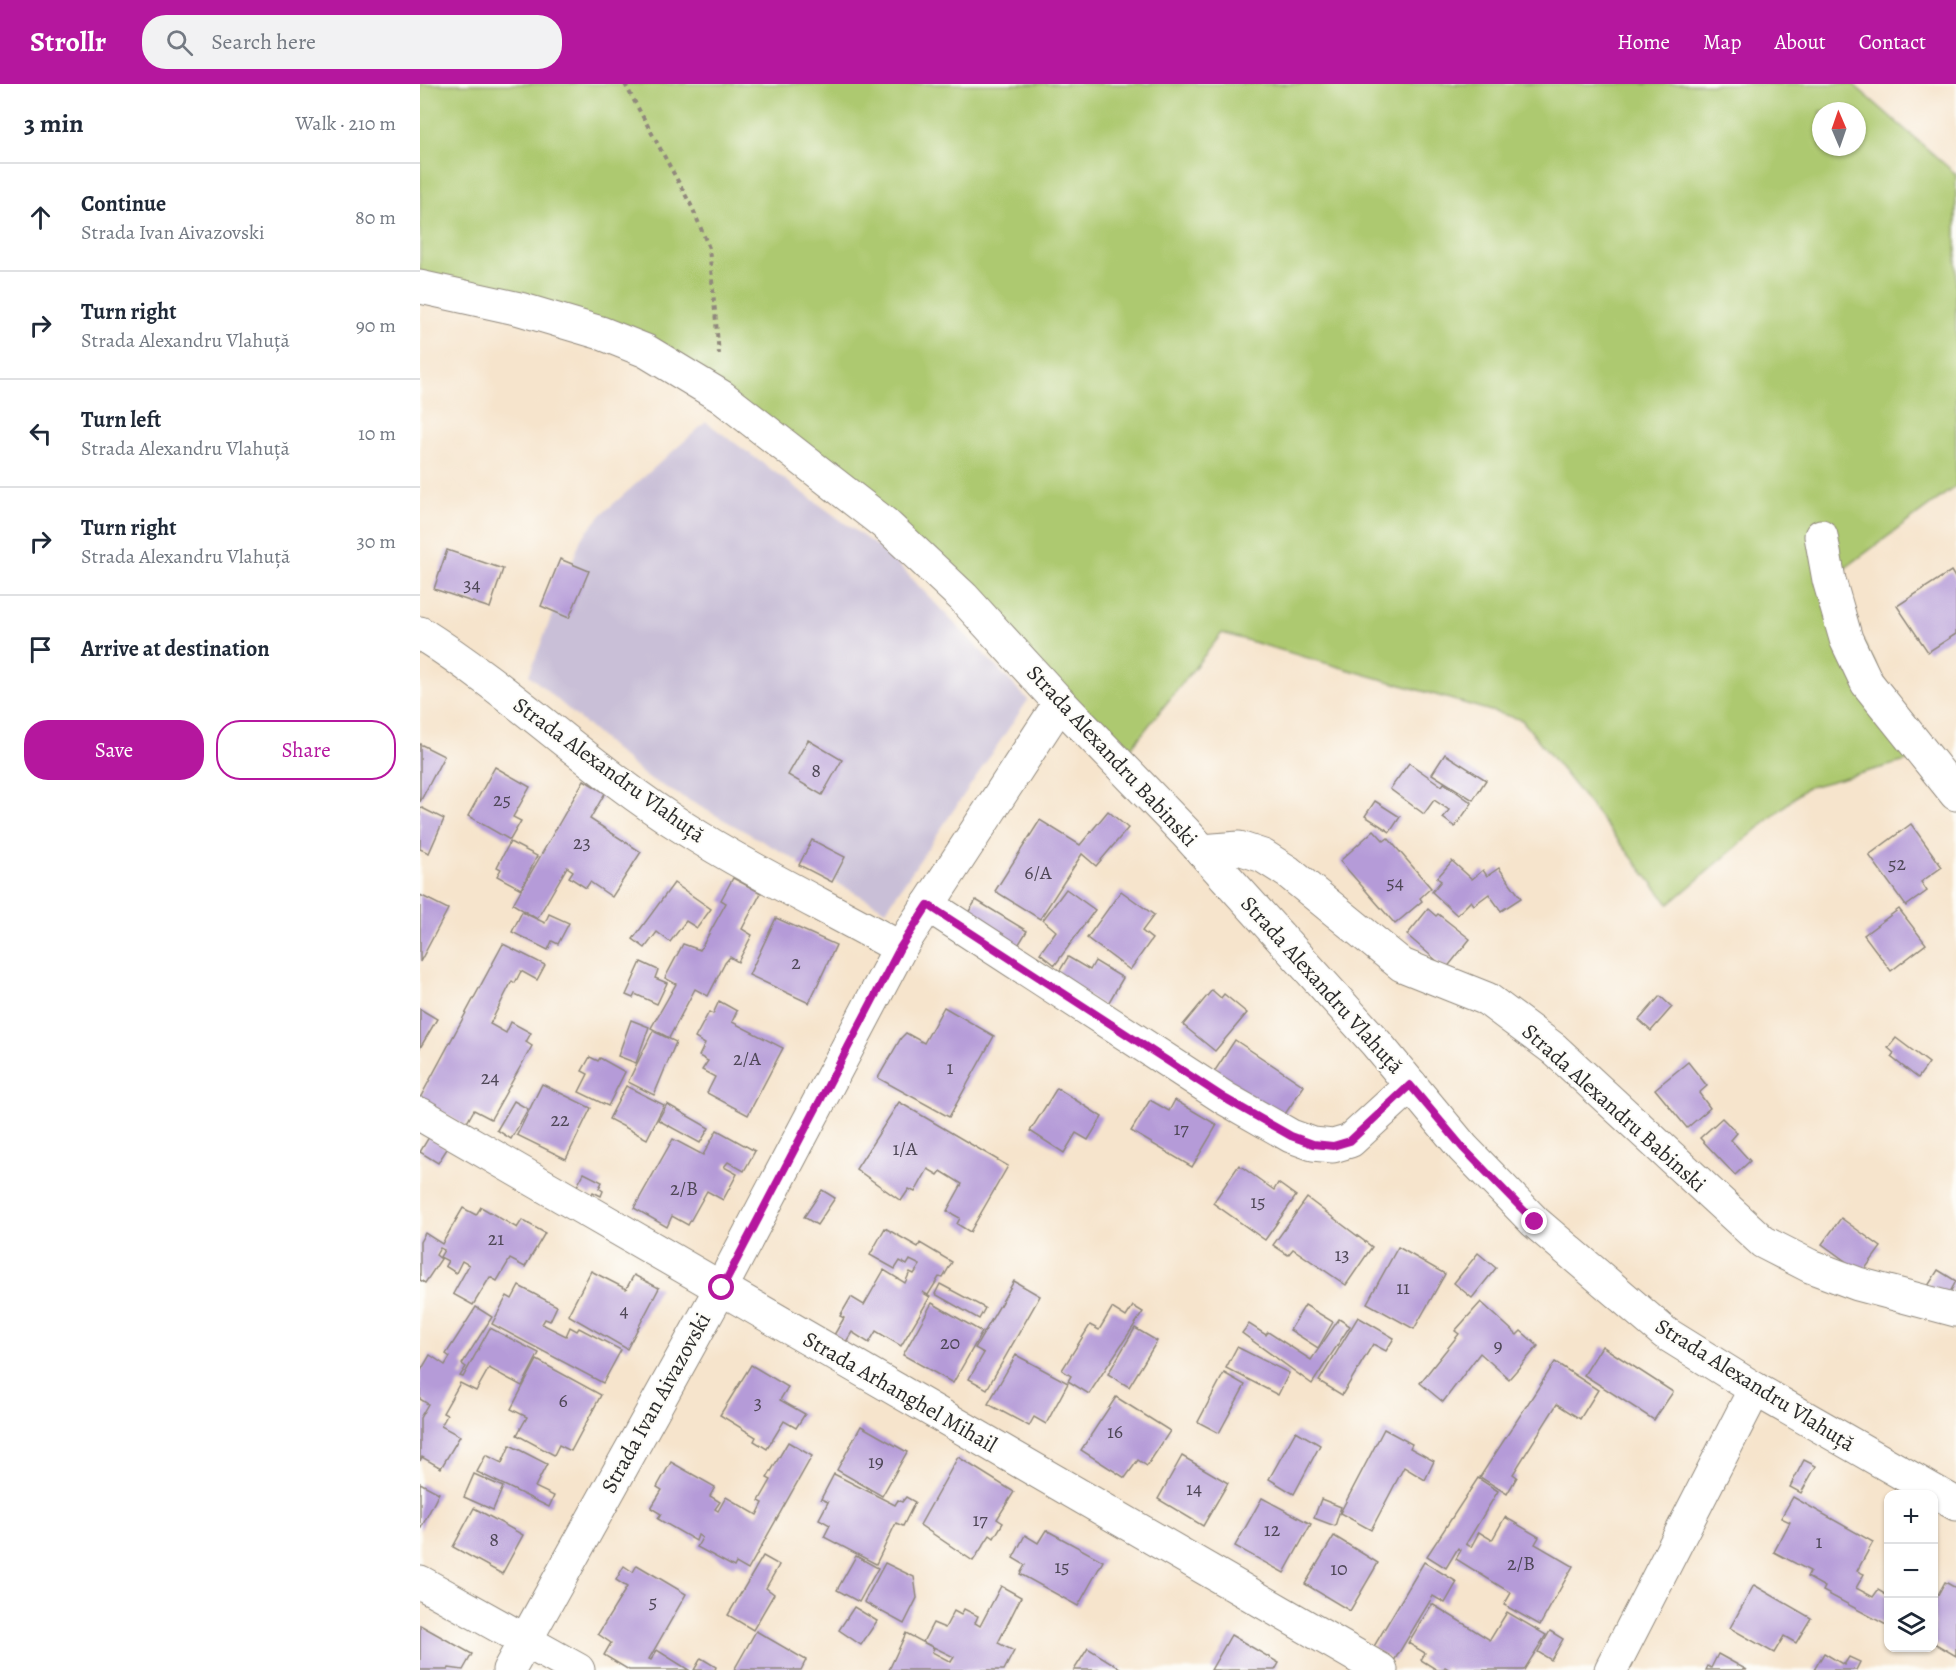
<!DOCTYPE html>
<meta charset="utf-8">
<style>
body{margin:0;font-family:Alegreya,serif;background:#f2f2f3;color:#1f2937}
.controls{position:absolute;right:18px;bottom:18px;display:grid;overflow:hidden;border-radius:12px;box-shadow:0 2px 4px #0004}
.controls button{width:54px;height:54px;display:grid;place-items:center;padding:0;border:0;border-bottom:2px solid #e0e1e3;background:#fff;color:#1f2937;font:30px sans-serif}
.compass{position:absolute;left:1392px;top:18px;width:54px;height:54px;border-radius:50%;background:#fff;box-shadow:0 2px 4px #0004;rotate:358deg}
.stop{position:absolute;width:18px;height:18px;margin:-14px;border:4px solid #b5179e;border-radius:50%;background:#fff}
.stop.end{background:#b5179e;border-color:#fff;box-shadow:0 2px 6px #0008}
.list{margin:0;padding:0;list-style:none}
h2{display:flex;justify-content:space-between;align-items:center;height:78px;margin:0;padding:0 24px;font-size:26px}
h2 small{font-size:20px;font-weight:400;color:#747a83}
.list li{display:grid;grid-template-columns:39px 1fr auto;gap:18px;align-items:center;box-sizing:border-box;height:108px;padding:0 24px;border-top:2px solid #e0e1e3}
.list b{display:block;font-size:22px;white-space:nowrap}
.list p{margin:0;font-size:20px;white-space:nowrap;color:#747a83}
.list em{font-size:20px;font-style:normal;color:#747a83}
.actions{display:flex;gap:12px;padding:18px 24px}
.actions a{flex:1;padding:14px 0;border:2px solid #b5179e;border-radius:24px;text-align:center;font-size:21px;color:#b5179e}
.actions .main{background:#b5179e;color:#fff}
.icon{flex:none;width:33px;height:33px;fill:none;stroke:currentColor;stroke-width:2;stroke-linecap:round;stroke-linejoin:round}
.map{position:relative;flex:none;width:1536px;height:1586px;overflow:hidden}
header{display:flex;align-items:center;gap:36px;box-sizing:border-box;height:84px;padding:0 30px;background:#b5179e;color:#fff}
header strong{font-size:28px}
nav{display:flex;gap:33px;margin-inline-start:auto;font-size:21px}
.search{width:420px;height:54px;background:#f2f2f3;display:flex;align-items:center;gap:15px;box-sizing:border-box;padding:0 21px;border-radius:24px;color:#747a83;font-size:22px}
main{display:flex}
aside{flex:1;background:#fff}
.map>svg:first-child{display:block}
</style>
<header>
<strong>Strollr</strong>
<div class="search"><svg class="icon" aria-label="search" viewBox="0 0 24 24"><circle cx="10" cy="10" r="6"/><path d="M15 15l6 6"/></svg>Search here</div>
<nav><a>Home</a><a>Map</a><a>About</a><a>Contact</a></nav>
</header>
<main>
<aside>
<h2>3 min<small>Walk · 210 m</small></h2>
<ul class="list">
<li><svg class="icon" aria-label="ahead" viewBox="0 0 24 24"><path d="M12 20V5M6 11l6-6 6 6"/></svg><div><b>Continue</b><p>Strada Ivan Aivazovski</p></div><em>80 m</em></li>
<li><svg class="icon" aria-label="right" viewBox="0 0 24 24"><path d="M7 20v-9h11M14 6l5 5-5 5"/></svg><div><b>Turn right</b><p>Strada Alexandru Vlahuță</p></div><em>90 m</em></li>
<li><svg class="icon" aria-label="left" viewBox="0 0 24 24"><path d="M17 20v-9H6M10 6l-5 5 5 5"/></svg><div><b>Turn left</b><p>Strada Alexandru Vlahuță</p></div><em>10 m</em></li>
<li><svg class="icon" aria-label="right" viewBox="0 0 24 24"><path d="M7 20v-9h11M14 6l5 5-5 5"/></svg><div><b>Turn right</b><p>Strada Аlexandru Vlahuță</p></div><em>30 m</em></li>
<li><svg class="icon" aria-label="arrive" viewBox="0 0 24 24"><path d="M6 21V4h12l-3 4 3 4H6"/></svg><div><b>Arrive at destination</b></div></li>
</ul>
<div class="actions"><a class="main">Save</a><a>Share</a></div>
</aside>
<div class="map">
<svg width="1536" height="1586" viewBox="0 0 1536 1586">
<rect width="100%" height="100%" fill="#fdfcf7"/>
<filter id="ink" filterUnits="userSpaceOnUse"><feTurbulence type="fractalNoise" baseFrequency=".0167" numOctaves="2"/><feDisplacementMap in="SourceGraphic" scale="12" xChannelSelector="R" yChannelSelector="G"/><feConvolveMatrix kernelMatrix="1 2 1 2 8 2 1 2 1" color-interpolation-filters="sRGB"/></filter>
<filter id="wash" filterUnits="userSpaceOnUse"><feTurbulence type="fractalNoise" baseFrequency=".008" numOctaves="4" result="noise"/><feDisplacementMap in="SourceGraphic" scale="24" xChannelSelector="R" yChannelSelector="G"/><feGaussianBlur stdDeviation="1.35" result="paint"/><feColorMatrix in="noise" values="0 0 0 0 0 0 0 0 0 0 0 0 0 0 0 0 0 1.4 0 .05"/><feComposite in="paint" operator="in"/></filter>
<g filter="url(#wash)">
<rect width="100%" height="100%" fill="#f6e4cc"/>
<polygon fill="#c9bfd7" points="286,338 470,472 608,616 466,826 225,692 109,591 161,455 182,430"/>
<path fill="#adc96f" stroke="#6c7a4d" stroke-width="1.5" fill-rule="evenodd" d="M0,0h1433l103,90v312l-127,94 96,176 -119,32 -137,116 -147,-184 -300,-87 -103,130 -190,-201 -282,-210 -227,-63zM1401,27h36v36h-36z"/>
<g id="blocks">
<g fill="#b59bd8">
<polygon points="27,466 83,485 70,524 14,505"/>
<polygon points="140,475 169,487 149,534 121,522"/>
<polygon points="1531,487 1536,495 1536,550 1508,568 1477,522"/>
<polygon points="388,656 422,676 402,711 368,691"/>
<polygon points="0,660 24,672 0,718"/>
<polygon points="1025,670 1066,696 1053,716 1012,690"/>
<polygon points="989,679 1022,702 1024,699 1052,719 1035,743 1023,734 1029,726 1014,716 1004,730 970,705"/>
<polygon points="75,683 110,703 93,733 101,737 90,756 48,732"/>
<polygon points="164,696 185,709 170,735 221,768 192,813 170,798 166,804 149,793 153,787 147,783 117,835 93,820"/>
<polygon points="955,717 980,733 970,748 945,732"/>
<polygon points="0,723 24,735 9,769 0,765"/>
<polygon points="688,727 708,744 676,782 662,770 620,835 575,807 620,736 660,761"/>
<polygon points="1491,740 1522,783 1501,798 1507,807 1486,822 1449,771"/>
<polygon points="954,746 964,757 968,754 1011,804 1000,814 1002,817 975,840 920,777"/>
<polygon points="392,756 425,773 412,798 379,781"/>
<polygon points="90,758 117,772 101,805 77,792 81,785 77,783"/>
<polygon points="1032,777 1052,795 1063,786 1067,792 1079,784 1101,814 1081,827 1069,810 1054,821 1051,817 1037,831 1012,808 1021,797 1017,794"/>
<polygon points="313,794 341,809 322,845 332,851 318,878 310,873 305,879 288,912 275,905 249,954 231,944 256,900 245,894 263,860 280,866 306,819 301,816"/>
<polygon points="254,799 291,825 277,844 266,837 250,858 237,848 225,864 213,855"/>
<polygon points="646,805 675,826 635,881 620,869 636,847 623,836"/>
<polygon points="701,807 734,831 722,847 732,855 710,886 667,854"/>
<polygon points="0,811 28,825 0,878"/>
<polygon points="556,816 607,847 594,868 543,837"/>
<polygon points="1008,825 1016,832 1018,830 1050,855 1026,885 987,851"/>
<polygon points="1479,825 1506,860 1471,887 1444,851"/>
<polygon points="102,828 125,839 129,830 149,839 138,860 132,857 128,866 92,848"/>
<polygon points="356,834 416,861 389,919 329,891"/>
<polygon points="83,860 125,881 117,896 101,887 95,899 92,897 70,940 86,949 91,938 111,949 106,958 112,962 71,1035 54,1026 45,1042 0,1014"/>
<polygon points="648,873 670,886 675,877 703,894 686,923 636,893"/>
<polygon points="221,878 238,886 235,894 247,899 237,920 215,910 213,914 206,911"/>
<polygon points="792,906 801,914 804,910 827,929 795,967 763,941"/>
<polygon points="1240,912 1252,923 1231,947 1219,936"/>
<polygon points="299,917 317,927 312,938 363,964 328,1031 287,1009 295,993 282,986 288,977 279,972 285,960 275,954 289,928 293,930"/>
<polygon points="524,923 574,952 529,1033 458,994 481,954 486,949 504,959"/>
<polygon points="0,925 17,935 0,964"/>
<polygon points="211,936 229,943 216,979 198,972"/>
<polygon points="233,947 256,958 234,1011 208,998"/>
<polygon points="1476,954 1509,979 1498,994 1471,973 1474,969 1468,964"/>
<polygon points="815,956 884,1002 861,1036 792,991"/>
<polygon points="170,973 178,977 180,974 205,988 188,1022 159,1008 168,990 162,987"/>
<polygon points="1268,978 1287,1002 1279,1009 1290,1024 1267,1044 1235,1005"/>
<polygon points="122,1000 171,1024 146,1075 97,1051"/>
<polygon points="206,1002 244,1021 227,1055 189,1035"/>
<polygon points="637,1004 682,1033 668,1056 656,1049 644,1069 610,1047"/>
<polygon points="730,1016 749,1027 755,1016 797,1041 772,1083 711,1047"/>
<polygon points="94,1017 108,1025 91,1055 77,1046"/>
<polygon points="479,1018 588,1082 550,1148 537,1140 540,1134 527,1127 542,1100 521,1087 518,1091 508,1085 495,1108 489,1105 481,1117 436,1085"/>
<polygon points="247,1020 289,1044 280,1059 238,1036"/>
<polygon points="1302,1034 1317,1049 1311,1056 1330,1077 1315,1091 1280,1054"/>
<polygon points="297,1046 335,1067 324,1087 308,1078 304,1083 317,1090 303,1116 287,1107 268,1141 252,1132 247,1143 214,1124 253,1055 283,1071"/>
<polygon points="9,1053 27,1065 18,1079 0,1068"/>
<polygon points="819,1081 854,1106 858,1099 876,1112 845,1156 793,1119"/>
<polygon points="164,1089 182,1098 179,1104 183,1107 181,1112 173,1108 171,1112 156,1104"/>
<polygon points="402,1106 415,1114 397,1141 384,1133"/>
<polygon points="887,1114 952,1163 926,1201 873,1165 868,1171 853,1161"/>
<polygon points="61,1123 97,1144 102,1136 125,1149 105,1183 90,1175 77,1197 70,1193 53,1221 33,1210 49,1181 42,1177 36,1189 25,1182 28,1177 20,1173 24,1166 20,1164 16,1171 21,1175 5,1199 0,1196 0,1158 5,1149 22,1160 43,1124 56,1131"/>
<polygon points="1421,1134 1461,1163 1442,1189 1402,1160"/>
<polygon points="465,1144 498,1163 500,1159 532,1178 523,1194 519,1193 508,1211 502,1208 510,1213 481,1262 456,1247 449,1259 432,1248 426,1258 414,1251 424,1234 420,1232 431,1213 444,1221 464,1186 485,1199 490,1188 494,1190 500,1181 490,1176 487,1181 480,1177 475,1185 450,1171"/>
<polygon points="978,1163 1025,1190 994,1245 947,1219"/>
<polygon points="1058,1169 1076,1184 1052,1214 1034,1199"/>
<polygon points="1518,1186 1536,1197 1521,1225 1501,1213"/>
<polygon points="171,1187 206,1205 214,1191 239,1204 207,1265 148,1231"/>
<polygon points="594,1197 620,1212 567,1305 549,1295 564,1269 555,1264"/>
<polygon points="520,1200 565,1224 559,1235 515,1210"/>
<polygon points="99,1202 137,1222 130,1237 125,1235 122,1240 146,1252 150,1243 157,1247 159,1244 201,1266 183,1299 72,1240 87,1212 92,1215"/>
<polygon points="1061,1218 1097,1251 1101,1247 1118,1262 1089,1295 1060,1269 1023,1318 1000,1299 1039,1250 1035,1247"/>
<polygon points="512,1219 562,1248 533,1299 483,1271"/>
<polygon points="885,1221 913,1238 898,1264 870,1246"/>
<polygon points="713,1222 723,1228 669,1310 648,1297 651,1292 642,1286 670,1241 679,1246 692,1224 706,1233"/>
<polygon points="56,1223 72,1233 42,1280 46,1283 40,1292 43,1293 70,1244 119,1269 102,1302 69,1284 56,1307 40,1299 23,1329 27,1331 21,1342 40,1352 21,1384 2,1373 0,1377 0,1334 8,1320 0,1315 0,1288 10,1271 25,1281 30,1273 26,1270"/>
<polygon points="938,1233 974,1254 966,1267 953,1260 922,1311 899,1297"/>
<polygon points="919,1235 930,1242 892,1300 822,1249 829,1240 846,1251 848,1248 891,1276"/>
<polygon points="715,1244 737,1257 709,1303 688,1290"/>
<polygon points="1182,1262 1253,1308 1234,1336 1164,1291"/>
<polygon points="817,1263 869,1289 858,1311 806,1284"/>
<polygon points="596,1271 648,1299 626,1340 614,1333 609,1342 568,1320"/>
<polygon points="117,1276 181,1311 151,1367 139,1361 134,1371 97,1351 107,1333 91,1325"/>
<polygon points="1135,1278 1178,1306 1160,1335 1137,1320 1093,1390 1097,1393 1087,1410 1060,1393"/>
<polygon points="331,1281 368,1303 360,1316 385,1330 376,1344 364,1337 347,1365 334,1357 336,1353 300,1331"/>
<polygon points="804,1289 825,1301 799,1349 778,1338"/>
<polygon points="696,1313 750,1347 727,1382 718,1376 705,1394 661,1366"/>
<polygon points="441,1342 487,1368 462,1412 417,1386"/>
<polygon points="964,1345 992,1360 990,1364 1014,1377 1005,1396 984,1383 951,1446 920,1429"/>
<polygon points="876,1347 900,1361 874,1410 849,1395"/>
<polygon points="368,1358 392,1372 328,1486 316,1479 314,1483 277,1463 282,1454 278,1451 276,1457 238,1435 241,1430 231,1424 242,1406 237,1403 251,1378 295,1403 290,1412 300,1418 295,1425 298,1427 306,1413 337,1431 343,1419 339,1417 351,1396 347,1394"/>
<polygon points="90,1361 127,1380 115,1403 134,1412 129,1423 57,1388 66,1371 82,1379"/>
<polygon points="762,1372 808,1399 783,1442 738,1415"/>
<polygon points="538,1373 594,1408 577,1435 583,1439 574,1454 570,1451 553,1477 500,1441"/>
<polygon points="1384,1376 1396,1382 1381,1409 1370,1403"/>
<polygon points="54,1390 83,1403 73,1426 44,1413"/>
<polygon points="414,1390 475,1421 478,1416 482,1418 486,1413 495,1418 483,1442 476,1439 456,1480 404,1453 410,1441 399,1435 408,1418 401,1415"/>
<polygon points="1058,1394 1078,1407 1046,1460 1051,1463 1059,1448 1072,1456 1085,1433 1119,1453 1115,1460 1153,1482 1120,1541 1084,1521 1091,1509 1036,1475 1041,1466 1038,1464 1026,1484 1007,1472"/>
<polygon points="0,1399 19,1409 0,1446"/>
<polygon points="1373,1413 1453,1458 1437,1487 1444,1490 1436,1504 1453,1513 1458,1506 1468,1512 1468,1542 1403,1507 1405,1503 1387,1493 1390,1487 1354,1468 1370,1438 1361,1434"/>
<polygon points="842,1414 891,1440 864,1489 815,1462"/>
<polygon points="901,1415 921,1423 915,1442 894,1434"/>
<polygon points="54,1424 103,1451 82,1490 33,1463"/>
<polygon points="626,1446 683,1477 658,1522 600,1490 605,1481 593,1474 605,1451 618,1459"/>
<polygon points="914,1452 958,1479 930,1527 885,1500"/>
<polygon points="343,1472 359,1481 346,1504 354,1510 333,1546 308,1531"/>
<polygon points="436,1472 458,1484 439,1518 417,1506"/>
<polygon points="1004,1478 1037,1498 1025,1519 1013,1512 974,1577 953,1564"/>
<polygon points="465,1479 494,1493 497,1514 484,1540 444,1518"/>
<polygon points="217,1481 266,1510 229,1575 231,1576 237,1566 269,1586 209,1586 184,1571 191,1559 178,1550 207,1503 196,1496 204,1482 213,1488"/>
<polygon points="1525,1498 1536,1504 1536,1572 1514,1559 1514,1518"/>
<polygon points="1334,1501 1391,1534 1376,1559 1364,1552 1354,1569 1310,1544"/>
<polygon points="581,1502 601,1513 578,1559 594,1567 584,1586 469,1586 486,1549 514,1564 512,1568 531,1578 534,1573 503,1558 513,1539 525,1544 534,1527 541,1531 544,1525 558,1532 555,1539 560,1542"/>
<polygon points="1012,1520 1070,1556 1087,1528 1126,1551 1104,1586 1030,1586 1025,1583 1023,1586 1017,1586 1001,1576 1005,1569 988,1559"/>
<polygon points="434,1523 457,1537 441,1561 419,1546"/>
<polygon points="0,1541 52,1570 43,1586 29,1584 28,1586 0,1586"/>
<polygon points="336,1547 386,1576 381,1586 314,1586"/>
<polygon points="1130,1547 1143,1555 1131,1576 1118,1568"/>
<polygon points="811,1551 859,1579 855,1586 791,1586"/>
<polygon points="668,1564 669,1565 703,1586 654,1586"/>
<polygon points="1404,1569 1424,1581 1429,1573 1440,1578 1436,1586 1394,1586"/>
<polygon points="1298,1570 1327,1586 1286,1586 1288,1582 1291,1584"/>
<polygon points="281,1574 296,1583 295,1586 274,1586"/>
</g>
</g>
</g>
<g filter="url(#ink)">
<use href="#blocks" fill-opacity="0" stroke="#90887c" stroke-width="1.5"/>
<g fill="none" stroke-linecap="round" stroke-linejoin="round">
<defs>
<g id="minor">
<polyline points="0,203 100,225 181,249 226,267 302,313 464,439 543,513 640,619 765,748 956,959 1043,1064 1115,1138 1245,1249 1335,1305 1536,1420"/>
<polyline points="1401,452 1409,496 1426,555 1447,599 1536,710"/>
<path d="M0,549c92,58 172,137 264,195 69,44 145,80 216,120"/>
<polyline points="782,767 819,764 843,772 868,788 982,881 1067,915 1134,965 1343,1158 1390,1182 1438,1200 1536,1226"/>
<polyline points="508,821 806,1015 871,1052 893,1060 913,1062 930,1057 991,1001"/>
<polyline points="0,1030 961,1586"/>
<polyline points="0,1498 158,1586"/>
<polyline points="89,1586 301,1204 480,864 640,619"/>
<polyline points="1191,1586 1335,1305"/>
</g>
</defs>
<use href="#minor" stroke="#90887c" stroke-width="35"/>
<polyline stroke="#90887c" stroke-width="4" stroke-dasharray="4.5 4.5" stroke-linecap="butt" points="205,0 272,123 289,164 299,270"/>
<use href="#minor" stroke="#fff" stroke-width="33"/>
</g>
</g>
<g fill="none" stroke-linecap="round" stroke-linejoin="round" filter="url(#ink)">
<polyline stroke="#b5179e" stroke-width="8" points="302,1204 480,864 508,821 806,1015 871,1052 893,1060 913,1062 930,1057 990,1001 1043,1064 1115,1138"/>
</g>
<g text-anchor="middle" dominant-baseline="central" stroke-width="4.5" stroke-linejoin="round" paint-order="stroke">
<g font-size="20" fill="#4e4756">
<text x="52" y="500">34</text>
<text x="396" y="686">8</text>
<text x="82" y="715">25</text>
<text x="162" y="758">23</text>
<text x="1477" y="779">52</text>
<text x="618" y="788">6/A</text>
<text x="975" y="798">54</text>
<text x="376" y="878">2</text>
<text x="327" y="974">2/A</text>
<text x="530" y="983">1</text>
<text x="70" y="993">24</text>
<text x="140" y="1035">22</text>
<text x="761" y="1044">17</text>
<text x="485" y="1064">1/A</text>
<text x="264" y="1104">2/B</text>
<text x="838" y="1117">15</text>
<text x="76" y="1154">21</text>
<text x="922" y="1170">13</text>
<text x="983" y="1203">11</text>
<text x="204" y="1226">4</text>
<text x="530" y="1258">20</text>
<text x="1078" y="1261">9</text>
<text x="143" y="1316">6</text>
<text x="338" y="1318">3</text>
<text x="695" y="1347">16</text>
<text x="456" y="1377">19</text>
<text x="774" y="1404">14</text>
<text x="560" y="1435">17</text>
<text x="852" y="1445">12</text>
<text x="74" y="1455">8</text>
<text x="1399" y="1457">1</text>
<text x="1101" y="1479">2/B</text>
<text x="642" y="1482">15</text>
<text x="919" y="1484">10</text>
<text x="233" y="1517">5</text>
</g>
<g font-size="22" fill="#2b2b2b" stroke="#fdfcf7">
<text transform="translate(692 672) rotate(47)">Strada Alexandru Babinski</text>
<text transform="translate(189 686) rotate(36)">Strada Аlexandru Vlahuță</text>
<text transform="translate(902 901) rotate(48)">Strada Аlexandru Vlahuță</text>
<text transform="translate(1194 1024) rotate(42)">Strada Alexandru Babinski</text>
<text transform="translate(1335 1301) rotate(32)">Strada Аlexandru Vlahuță</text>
<text transform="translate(480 1308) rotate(30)">Strada Arhanghel Mihail</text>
<text transform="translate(236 1319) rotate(-61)">Strada Ivan Aivazovski</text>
</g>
</g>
</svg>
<div class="controls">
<button>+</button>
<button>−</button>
<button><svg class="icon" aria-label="layers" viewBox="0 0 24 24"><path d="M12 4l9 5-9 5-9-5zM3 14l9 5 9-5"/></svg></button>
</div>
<svg class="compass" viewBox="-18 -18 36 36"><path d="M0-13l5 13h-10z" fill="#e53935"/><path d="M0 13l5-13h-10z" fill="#747a83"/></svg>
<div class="stop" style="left:302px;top:1204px"></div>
<div class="stop end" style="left:1115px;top:1138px"></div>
</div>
</main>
